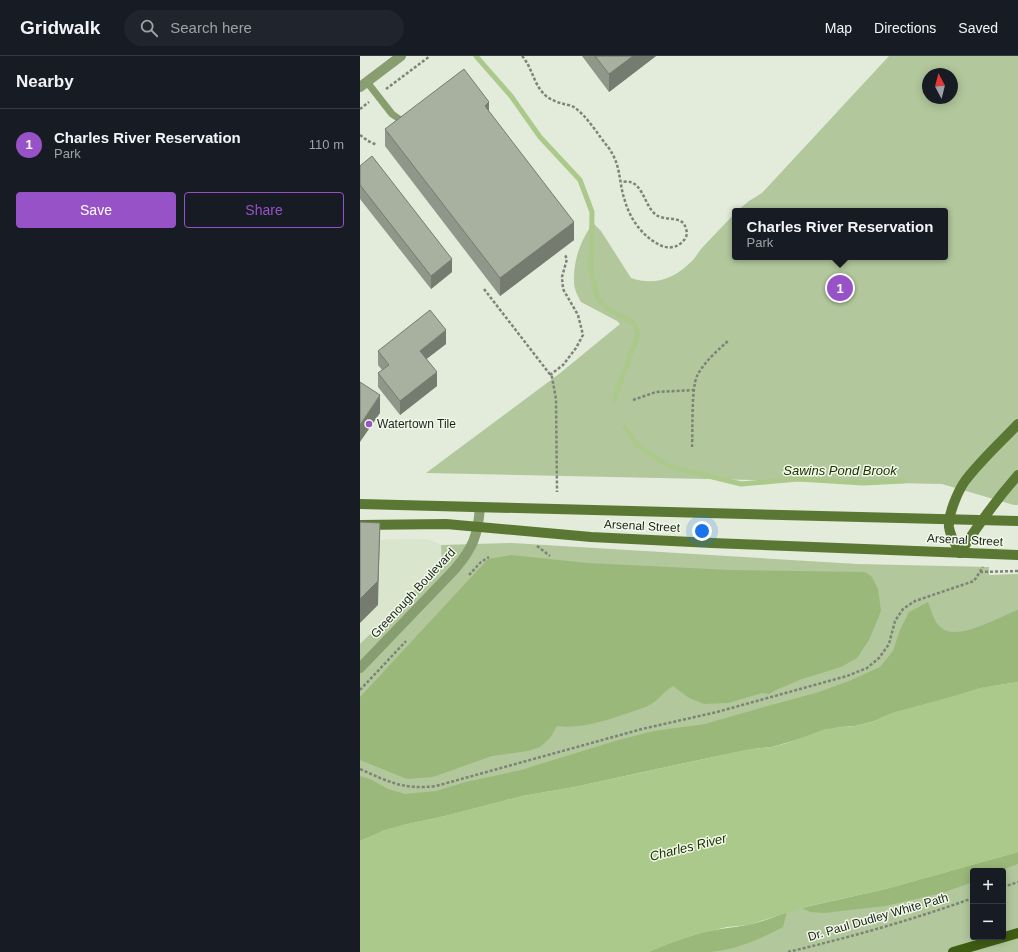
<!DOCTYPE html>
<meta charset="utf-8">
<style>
body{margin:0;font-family:Arial,sans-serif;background:#20242c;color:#f1f3f6}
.controls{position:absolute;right:12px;bottom:12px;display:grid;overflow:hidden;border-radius:4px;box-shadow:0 2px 10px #0003}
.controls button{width:36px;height:36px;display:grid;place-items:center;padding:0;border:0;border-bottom:1px solid #363941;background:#171b24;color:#f1f3f6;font:20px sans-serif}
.compass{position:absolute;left:562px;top:12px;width:36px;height:36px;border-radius:50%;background:#171b24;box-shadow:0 2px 10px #0003;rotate:353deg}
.you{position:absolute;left:342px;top:475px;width:14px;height:14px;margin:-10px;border:3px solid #fff;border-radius:50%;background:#1a73e8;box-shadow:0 0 0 6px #1a73e833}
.badge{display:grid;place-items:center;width:26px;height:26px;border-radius:50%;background:#9752c7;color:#fff;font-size:13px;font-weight:700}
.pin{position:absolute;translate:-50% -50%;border:2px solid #fff;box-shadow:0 1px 4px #0006}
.popup{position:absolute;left:372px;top:152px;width:216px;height:52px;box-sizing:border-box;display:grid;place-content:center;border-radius:4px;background:#171b24;filter:drop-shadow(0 1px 3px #0005);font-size:13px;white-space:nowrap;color:#9ea1a6}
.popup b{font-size:15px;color:#f1f3f6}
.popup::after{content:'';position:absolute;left:50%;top:100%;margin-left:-8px;border:8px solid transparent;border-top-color:#171b24}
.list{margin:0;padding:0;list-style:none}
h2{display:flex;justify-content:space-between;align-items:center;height:52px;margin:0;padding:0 16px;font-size:17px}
h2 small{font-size:13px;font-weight:400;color:#9ea1a6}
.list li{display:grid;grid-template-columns:26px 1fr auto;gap:12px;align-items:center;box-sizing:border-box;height:72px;padding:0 16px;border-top:1px solid #363941}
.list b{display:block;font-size:15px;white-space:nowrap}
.list p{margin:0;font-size:13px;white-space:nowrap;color:#9ea1a6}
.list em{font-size:13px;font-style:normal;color:#9ea1a6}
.actions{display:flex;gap:8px;padding:12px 16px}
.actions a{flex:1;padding:9px 0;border:1px solid #9752c7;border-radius:4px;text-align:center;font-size:14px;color:#9752c7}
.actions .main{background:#9752c7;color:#fff}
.icon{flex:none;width:22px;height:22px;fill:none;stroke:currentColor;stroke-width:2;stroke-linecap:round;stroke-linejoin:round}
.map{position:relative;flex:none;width:658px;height:896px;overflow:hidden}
header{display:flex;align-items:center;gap:24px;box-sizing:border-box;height:56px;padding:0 20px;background:#171b24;border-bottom:1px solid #363941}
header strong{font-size:19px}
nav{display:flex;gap:22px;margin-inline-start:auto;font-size:14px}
.search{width:280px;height:36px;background:#20242c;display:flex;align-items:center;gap:10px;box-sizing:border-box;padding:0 14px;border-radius:22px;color:#9ea1a6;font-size:15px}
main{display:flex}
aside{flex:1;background:#171b24}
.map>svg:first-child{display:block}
</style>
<header>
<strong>Gridwalk</strong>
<div class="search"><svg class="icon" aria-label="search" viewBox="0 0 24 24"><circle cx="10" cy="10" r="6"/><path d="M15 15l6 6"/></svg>Search here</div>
<nav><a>Map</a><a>Directions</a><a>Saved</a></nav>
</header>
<main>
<aside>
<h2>Nearby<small></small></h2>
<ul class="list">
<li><span class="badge">1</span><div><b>Charles River Reservation</b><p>Park</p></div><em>110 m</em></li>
</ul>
<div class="actions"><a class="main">Save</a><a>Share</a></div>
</aside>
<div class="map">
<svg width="658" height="896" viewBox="0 0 658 896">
<rect width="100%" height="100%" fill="#e3ebdb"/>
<polygon fill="#d9e5cd" points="66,483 76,486 81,489 82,507 0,588 0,484"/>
<g fill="#b2c79c" fill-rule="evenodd">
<path d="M529,0h129v449h-4l-72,-21 -516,-11 133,-99 61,-50 -3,-3 -36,-19c-3,-6 -7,-13 -7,-20 -1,-22 7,-42 19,-59l8,8 30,47c24,8 43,1 61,-17 4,-4 6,-8 9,-12 11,-12 23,-24 34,-36v44h210v-46h-208l12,-10 13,-8zM568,18h24v24h-24z"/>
<polygon points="152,487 497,508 629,511 629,519 658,518 658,626 642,628 430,686 316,708 214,731 162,740 89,759 43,769 0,785 0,588 82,507 81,489"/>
<path d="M658,796v100h-370l28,-11 91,-21 20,-8 22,-6 77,-17zM613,815h30v66h-30z"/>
</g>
<g fill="#9ab879">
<path d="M151,499l76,8 143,7 135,2 7,5 6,12 3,22 -12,29 -12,18 -16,9 -39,12 -26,11 -7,4 -7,-1 -34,10 -24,1 -15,-6 -16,-12c-9,5 -13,13 -22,18 -4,3 -10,4 -14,6 -23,8 -56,20 -80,16l-7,12 -10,9 -12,4 -36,5 -59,21 -26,2 -47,-19v-63l128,-138z"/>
<path d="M568,546c3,8 6,19 12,25 17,16 60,-11 78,-17v72l-38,6 -22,7 -66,18 -17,8 -20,5 -18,1 -65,20 -22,2 -176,38 -52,9 -73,19 -46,10 -21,6 -22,10v-65l10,3 18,10 17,5 31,-3 30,-9 55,-12 94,-29 39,-10 51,-7 59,-17 55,-15 30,-11 31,-14 13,-16 7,-21 9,-18z"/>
<polygon points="658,796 658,808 639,815 613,815 613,826 582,837 525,850 464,857 450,856 442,852 526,833"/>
<path d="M427,856l-4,15c-22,12 -48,23 -73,25 -20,0 -41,0 -62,0 16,-7 32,-13 49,-18 17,-5 34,-6 52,-9 13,-3 25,-8 38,-13z"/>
</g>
<polygon fill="#abc98a" points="658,626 658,796 526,833 449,850 388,869 367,871 338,878 316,885 288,896 0,896 0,785 22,775 43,769 89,759 162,740 214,731 390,693 412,691 430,686 465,673 495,670 515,665 532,657 598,639 620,632"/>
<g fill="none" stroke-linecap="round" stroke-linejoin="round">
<g stroke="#abc98a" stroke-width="5">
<polyline points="116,0 151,40 180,81 220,124 232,156 231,215 238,243 248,253 274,267 278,278 254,344"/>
<polyline points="265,372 278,390 308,410 381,428 438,423 503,427 544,425"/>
</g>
<g stroke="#7d8378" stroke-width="2.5" stroke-dasharray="3 2" stroke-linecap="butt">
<path d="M162,0c10,11 11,26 21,37 5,6 13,9 21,11 3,1 8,1 11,4 12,8 23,27 33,39 14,19 10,34 17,54 5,18 18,36 35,44 7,4 17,3 22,-3 4,-3 6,-8 4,-13 -3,-14 -19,-8 -28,-13 -13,-7 -14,-31 -28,-34 -2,-1 -6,0 -9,0"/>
<polyline points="26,33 70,0"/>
<polyline points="0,53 9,46"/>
<polyline points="0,79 8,85 17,89"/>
<polyline points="124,233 192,321 196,343 197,436"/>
<polyline points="190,319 203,309 216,292 223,279 218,259 203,233 202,221 207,203 205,199"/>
<polyline points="273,344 296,336 334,334"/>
<path d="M332,391c1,-17 -1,-58 5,-71 7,-14 20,-25 31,-35"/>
<polyline points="177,490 190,500"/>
<polyline points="620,516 658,515"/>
<polyline points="109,519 121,506 129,501"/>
<polyline points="0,634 46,585"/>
<path d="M0,713c29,13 44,21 76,17l206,-57 75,-17 130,-36 20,-8 12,-10 10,-14 6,-23 8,-12 12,-8 59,-20 9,-14"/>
<polyline points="643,831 658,826"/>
<path d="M428,896c63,-15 124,-32 185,-54"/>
</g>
<polyline stroke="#889d70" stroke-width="7" points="7,26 32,58 42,65 45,69"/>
<g stroke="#889d70" stroke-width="10">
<polyline points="0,31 41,0"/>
<path d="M0,612l95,-99c18,-21 23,-34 25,-62"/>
</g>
<g stroke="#5a7833" stroke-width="10">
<polyline points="0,448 658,465"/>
<polyline points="0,469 86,468 231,481 352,487 658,499"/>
<path d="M600,497c-4,-8 -10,-17 -11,-26 -1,-13 9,-36 16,-46 16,-21 36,-39 53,-57"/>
<path d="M600,497c18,-28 36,-53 58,-78"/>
</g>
<polyline stroke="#3f5c13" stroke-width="10" points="593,896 658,877"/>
</g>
<g fill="#90978a">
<polygon points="222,0 296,0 249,36"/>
<polygon points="129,55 214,184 140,240 25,90 25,73"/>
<polygon points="0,110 92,216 71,233 0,143"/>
<polygon points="86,288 66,303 77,330 40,359 18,331 18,317 22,314 18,309 18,295"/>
</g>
<g fill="#767b70">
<polygon points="273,0 296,0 249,36 249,18"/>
<polygon points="129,46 129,64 125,50"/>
<polygon points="214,166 214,184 140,240 140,222"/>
<polygon points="92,203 92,216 71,233 71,220"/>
<polygon points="86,274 86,288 60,308 60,295"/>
<polygon points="77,316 77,330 40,359 40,345"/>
<polygon points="20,339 20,357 0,386 0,369"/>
<polygon points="20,467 18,549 0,567 0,543"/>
</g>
<g fill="#a8b0a0" stroke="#767b70">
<polygon points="235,0 273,0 249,18"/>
<polygon points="104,13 129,46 125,50 214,166 140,222 25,73"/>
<polygon points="12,100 92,203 71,220 0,129 0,110"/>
<polygon points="70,254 86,274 60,295 77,316 40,345 18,317 29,309 18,295"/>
<polygon points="0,326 20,339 0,369"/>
<polygon points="0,466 20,467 18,525 0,543"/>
</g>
<circle fill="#9752c7" stroke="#f0f9e8" stroke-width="1.5" cx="9" cy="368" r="4"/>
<g text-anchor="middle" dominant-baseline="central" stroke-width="3" stroke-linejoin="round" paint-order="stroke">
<g font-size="12" fill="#1e211b" stroke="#f0f9e8" text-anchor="start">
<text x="17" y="368">Watertown Tile</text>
</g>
<g font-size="12" fill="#1e211b" stroke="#f0f9e8">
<text transform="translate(282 470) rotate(3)">Arsenal Street</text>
<text transform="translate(605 484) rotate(3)">Arsenal Street</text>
<text transform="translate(53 537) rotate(-47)">Greenough Boulevard</text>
<text transform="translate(518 861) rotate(-16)">Dr. Paul Dudley White Path</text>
</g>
<g font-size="13" font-style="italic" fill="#203203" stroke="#f0f9e8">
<text x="480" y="414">Sawins Pond Brook</text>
<text transform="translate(328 791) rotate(-14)">Charles River</text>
</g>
</g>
</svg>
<div class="controls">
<button>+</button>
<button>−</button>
</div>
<svg class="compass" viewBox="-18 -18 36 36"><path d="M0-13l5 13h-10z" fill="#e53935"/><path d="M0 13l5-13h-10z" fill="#9ea1a6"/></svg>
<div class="you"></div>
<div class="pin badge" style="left:480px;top:232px">1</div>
<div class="popup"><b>Charles River Reservation</b>Park</div>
</div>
</main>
